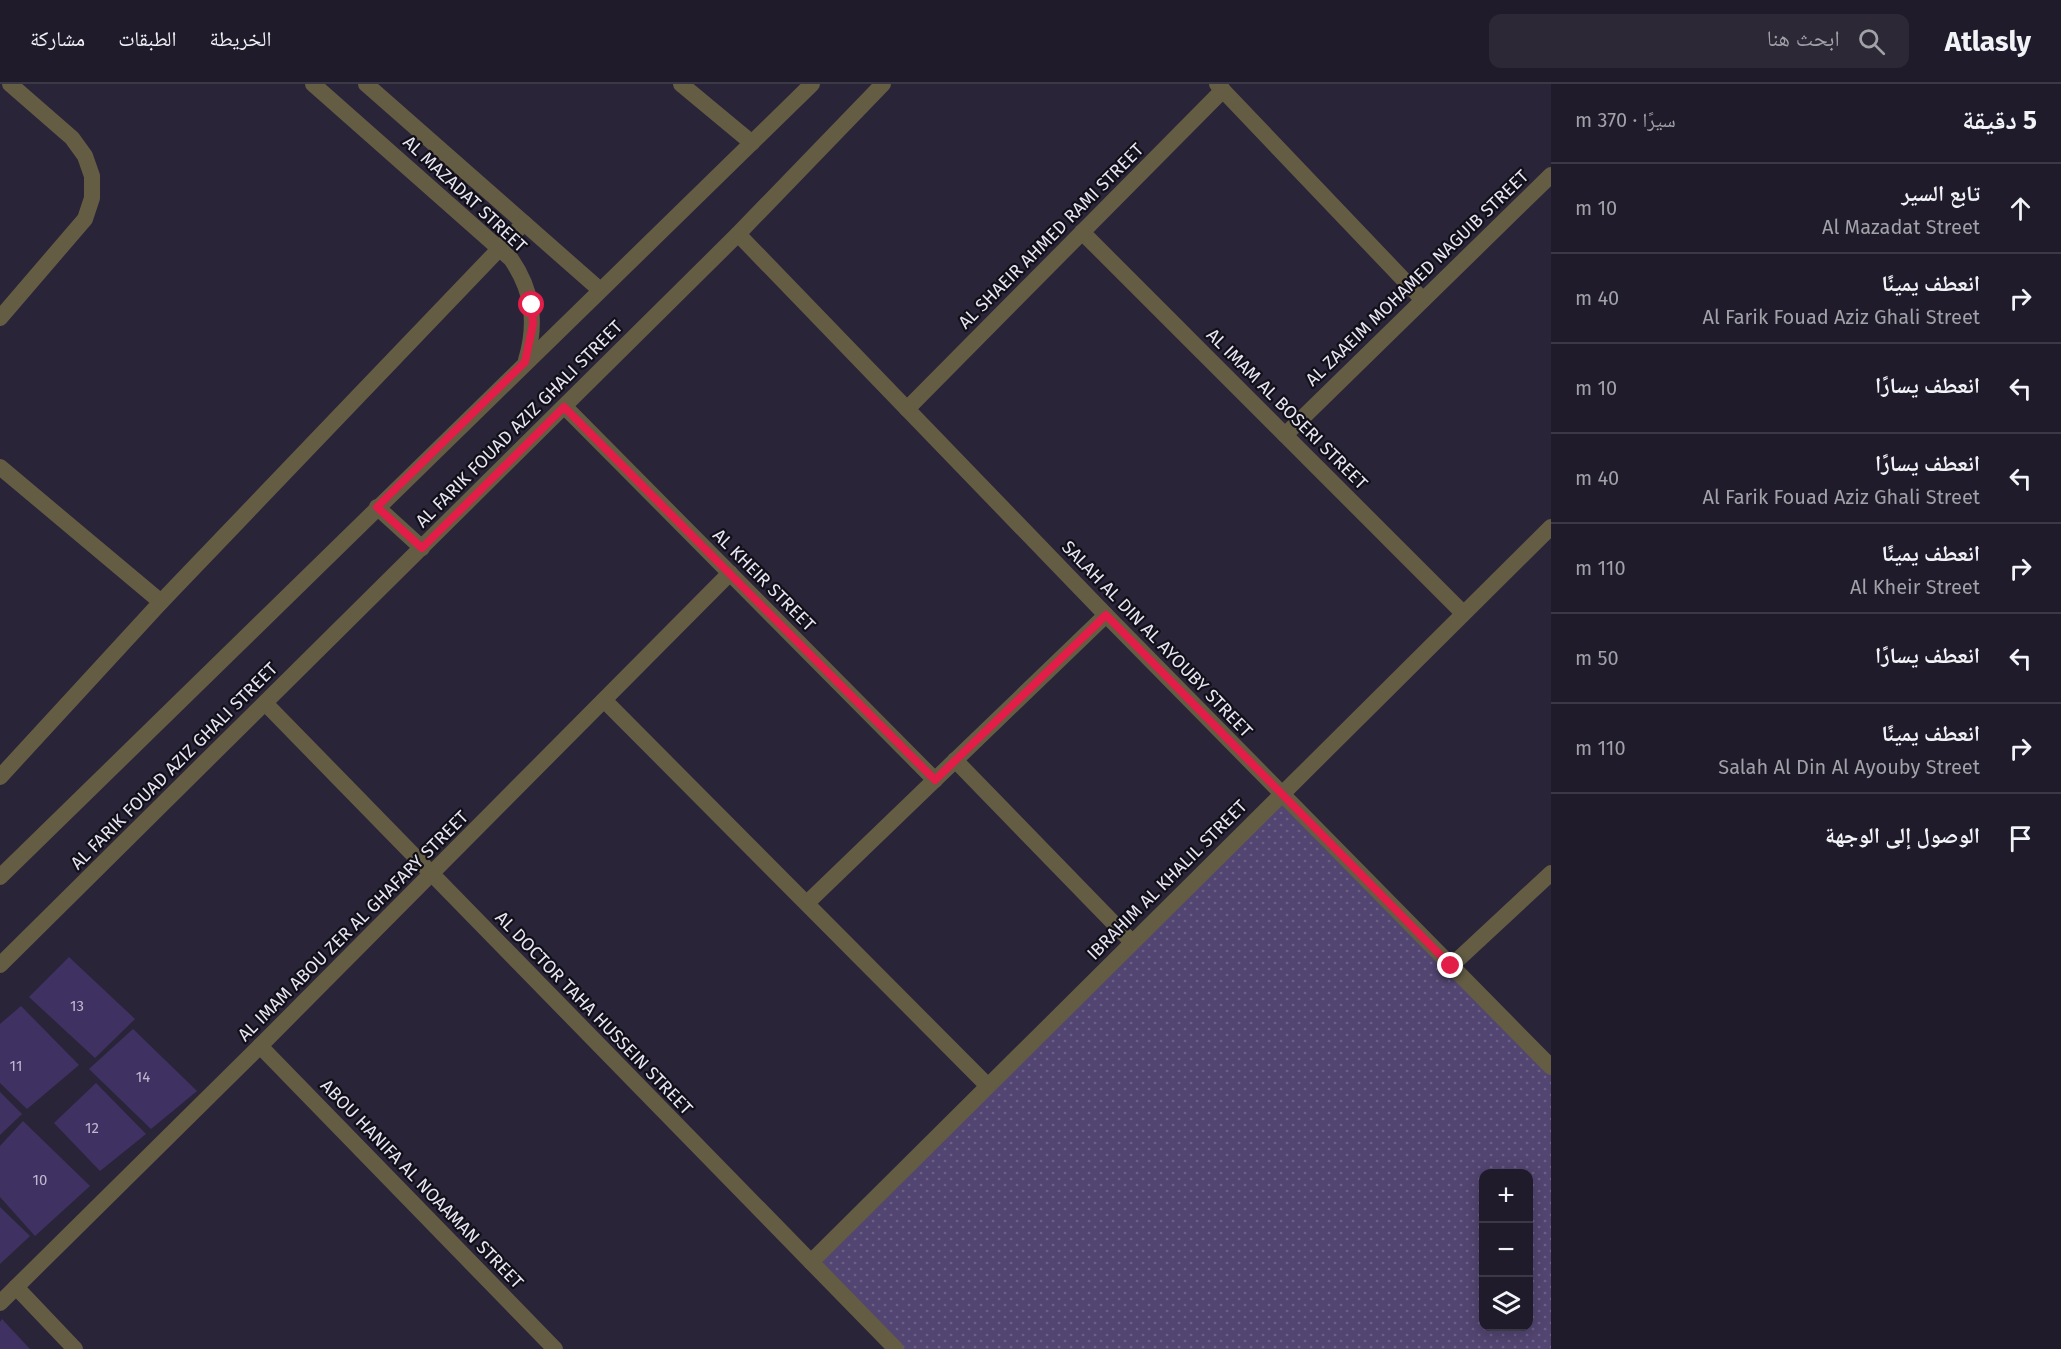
<!DOCTYPE html>
<html lang="ar">
<meta charset="utf-8">
<style>
body{margin:0;font-family:"Fira Sans","Noto Naskh Arabic",sans-serif;background:#2c2836;color:#f1f3f6;direction:rtl}
.controls{position:absolute;right:18px;bottom:18px;display:grid;overflow:hidden;border-radius:12px;box-shadow:0 3px 15px #0003}
.controls button{width:54px;height:54px;display:grid;place-items:center;padding:0;border:0;border-bottom:2px solid #3c3947;background:#1f1b2a;color:#f1f3f6;font:30px sans-serif}
.stop{position:absolute;width:18px;height:18px;margin:-14px;border:4px solid #e11d48;border-radius:50%;background:#fff}
.stop.end{background:#e11d48;border-color:#fff;box-shadow:0 2px 6px #0008}
.list{margin:0;padding:0;list-style:none}
h2{display:flex;justify-content:space-between;align-items:center;height:78px;margin:0;padding:0 24px;font-size:26px}
h2 small{font-size:20px;font-weight:400;color:#a1a1a8}
.list li{display:grid;grid-template-columns:39px 1fr auto;gap:18px;align-items:center;box-sizing:border-box;height:90px;padding:0 24px;border-top:2px solid #3c3947}
.list b{display:block;font-size:22px;white-space:nowrap}
.list p{margin:0;font-size:20px;white-space:nowrap;color:#a1a1a8}
.list em{font-size:20px;font-style:normal;color:#a1a1a8}
.icon{flex:none;width:33px;height:33px;fill:none;stroke:currentColor;stroke-width:2;stroke-linecap:round;stroke-linejoin:round}
.map{position:relative;flex:none;width:1551px;height:1265px;overflow:hidden;direction:ltr}
header{display:flex;align-items:center;gap:36px;box-sizing:border-box;height:84px;padding:0 30px;background:#1f1b2a;border-bottom:2px solid #3c3947}
header strong{font-size:28px}
nav{display:flex;gap:33px;margin-inline-start:auto;font-size:21px}
.search{width:420px;height:54px;background:#2c2836;display:flex;align-items:center;gap:15px;box-sizing:border-box;padding:0 21px;border-radius:12px;color:#a1a1a8;font-size:22px}
main{display:flex}
aside{flex:1;background:#1f1b2a}
.map>svg:first-child{display:block}
</style>
<header>
<strong>Atlasly</strong>
<div class="search"><svg class="icon" aria-label="search" viewBox="0 0 24 24"><circle cx="10" cy="10" r="6"/><path d="M15 15l6 6"/></svg>ابحث هنا</div>
<nav><a>الخريطة</a><a>الطبقات</a><a>مشاركة</a></nav>
</header>
<main>
<aside>
<h2>5 دقيقة<small>سيرًا · 370 m</small></h2>
<ul class="list">
<li><svg class="icon" aria-label="ahead" viewBox="0 0 24 24"><path d="M12 20V5M6 11l6-6 6 6"/></svg><div><b>تابع السير</b><p>Al Mazadat Street</p></div><em>10 m</em></li>
<li><svg class="icon" aria-label="right" viewBox="0 0 24 24"><path d="M7 20v-9h11M14 6l5 5-5 5"/></svg><div><b>انعطف يمينًا</b><p>Al Farik Fouad Aziz Ghali Street</p></div><em>40 m</em></li>
<li><svg class="icon" aria-label="left" viewBox="0 0 24 24"><path d="M17 20v-9H6M10 6l-5 5 5 5"/></svg><div><b>انعطف يسارًا</b></div><em>10 m</em></li>
<li><svg class="icon" aria-label="left" viewBox="0 0 24 24"><path d="M17 20v-9H6M10 6l-5 5 5 5"/></svg><div><b>انعطف يسارًا</b><p>Al Farik Fouad Aziz Ghali Street</p></div><em>40 m</em></li>
<li><svg class="icon" aria-label="right" viewBox="0 0 24 24"><path d="M7 20v-9h11M14 6l5 5-5 5"/></svg><div><b>انعطف يمينًا</b><p>Al Kheir Street</p></div><em>110 m</em></li>
<li><svg class="icon" aria-label="left" viewBox="0 0 24 24"><path d="M17 20v-9H6M10 6l-5 5 5 5"/></svg><div><b>انعطف يسارًا</b></div><em>50 m</em></li>
<li><svg class="icon" aria-label="right" viewBox="0 0 24 24"><path d="M7 20v-9h11M14 6l5 5-5 5"/></svg><div><b>انعطف يمينًا</b><p>Salah Al Din Al Ayouby Street</p></div><em>110 m</em></li>
<li><svg class="icon" aria-label="arrive" viewBox="0 0 24 24"><path d="M6 21V4h12l-3 4 3 4H6"/></svg><div><b>الوصول إلى الوجهة</b></div></li>
</ul>
</aside>
<div class="map">
<svg width="1551" height="1265" viewBox="0 0 1551 1265">
<defs>
<pattern id="green-dots" width="8" height="8" patternUnits="userSpaceOnUse" patternTransform="scale(1.5)"><rect width="8" height="8" fill="#524571"/><path d="M2 2h.1M6 6h.1" fill="none" stroke="#6b6086" stroke-width="1.8" stroke-linecap="round"/></pattern>
</defs>
<rect width="100%" height="100%" fill="#292438"/>
<path fill="url(#green-dots)" fill-rule="evenodd" d="M1282,709l269,274v282h-655l-85,-87zM1484,1090h44v152h-44z"/>
<g fill="#403163">
<polygon points="69,873 135,935 95,974 29,913"/>
<polygon points="21,922 79,981 27,1025 0,999 0,940"/>
<polygon points="133,945 197,1007 151,1045 89,985"/>
<polygon points="96,999 146,1050 100,1087 54,1039"/>
<polygon points="0,1008 22,1030 0,1051"/>
<polygon points="23,1037 90,1102 35,1152 0,1113 0,1062"/>
<polygon points="0,1123 30,1152 0,1180"/>
<polygon points="2,1235 30,1265 0,1265 0,1238"/>
</g>
<g fill="none" stroke-linecap="round" stroke-linejoin="round">
<g stroke="#645d44" stroke-width="16">
<polyline points="681,0 752,59"/>
<polyline points="1217,0 1423,216"/>
<polyline points="1082,148 1463,529"/>
<polyline points="738,150 1106,531 1551,983"/>
<polyline points="0,234 85,135 92,114 92,92 85,72 72,54 10,0"/>
<polyline points="565,323 935,696"/>
<polyline points="907,325 1223,6"/>
<polyline points="1285,351 1551,91"/>
<polyline points="0,383 161,518"/>
<polyline points="605,617 987,1001"/>
<polyline points="265,619 896,1265"/>
<polyline points="955,676 1132,858"/>
<polyline points="0,693 161,518 524,139"/>
<polyline points="807,819 1106,531"/>
<polyline points="1451,882 1551,789"/>
<polyline points="260,962 555,1265"/>
<polyline points="811,1178 1551,443"/>
<polyline points="16,1203 75,1265"/>
<polyline points="0,1219 260,962 730,489"/>
</g>
<g stroke="#645d44" stroke-width="16">
<path d="M313,0l198,175c22,32 26,64 15,101"/>
<polyline points="366,0 599,205"/>
<polyline points="377,423 422,464"/>
<polyline points="0,793 812,0"/>
<polyline points="0,881 738,150 883,0"/>
</g>
</g>
<g fill="none" stroke-linecap="round" stroke-linejoin="round">
<polyline stroke="#e11d48" stroke-width="8" points="532,221 533,240 525,278 377,423 422,464 564,323 935,696 1106,531 1451,882"/>
</g>
<g text-anchor="middle" dominant-baseline="central" stroke-width="4.5" stroke-linejoin="round" paint-order="stroke">
<g font-size="15" fill="#bfb9d0">
<text x="77" y="922">13</text>
<text x="16" y="982">11</text>
<text x="143" y="993">14</text>
<text x="92" y="1044">12</text>
<text x="40" y="1096">10</text>
</g>
<g font-size="18" fill="#e9e6f4" stroke="#110f18">
<text transform="translate(465 110) rotate(43)">AL MAZADAT STREET</text>
<text transform="translate(1051 152) rotate(-45)">AL SHAEIR AHMED RAMI STREET</text>
<text transform="translate(1417 194) rotate(-44)">AL ZAAEIM MOHAMED NAGUIB STREET</text>
<text transform="translate(1287 325) rotate(45)">AL IMAM AL BOSERI STREET</text>
<text transform="translate(519 340) rotate(-45)">AL FARIK FOUAD AZIZ GHALI STREET</text>
<text transform="translate(764 496) rotate(45)">AL KHEIR STREET</text>
<text transform="translate(1157 555) rotate(46)">SALAH AL DIN AL AYOUBY STREET</text>
<text transform="translate(174 682) rotate(-45)">AL FARIK FOUAD AZIZ GHALI STREET</text>
<text transform="translate(1167 796) rotate(-45)">IBRAHIM AL KHALIL STREET</text>
<text transform="translate(353 842) rotate(-45)">AL IMAM ABOU ZER AL GHAFARY STREET</text>
<text transform="translate(594 929) rotate(46)">AL DOCTOR TAHA HUSSEIN STREET</text>
<text transform="translate(422 1100) rotate(46)">ABOU HANIFA AL NOAAMAN STREET</text>
</g>
</g>
</svg>
<div class="controls">
<button>+</button>
<button>−</button>
<button><svg class="icon" aria-label="layers" viewBox="0 0 24 24"><path d="M12 4l9 5-9 5-9-5zM3 14l9 5 9-5"/></svg></button>
</div>
<div class="stop" style="left:532px;top:221px"></div>
<div class="stop end" style="left:1451px;top:882px"></div>
</div>
</main>
